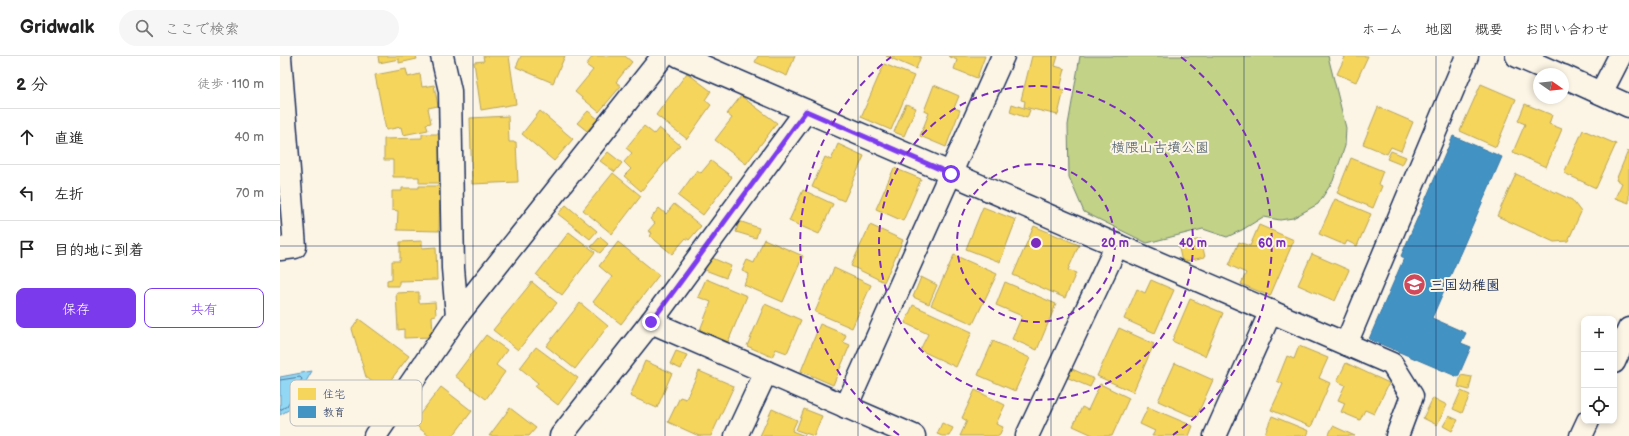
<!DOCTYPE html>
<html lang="ja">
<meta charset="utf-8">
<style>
body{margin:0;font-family:"Balsamiq Sans","Klee One",sans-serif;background:#f6f6f6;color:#222}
.controls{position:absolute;right:12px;bottom:12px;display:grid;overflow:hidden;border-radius:8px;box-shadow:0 2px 6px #0003}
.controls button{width:36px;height:36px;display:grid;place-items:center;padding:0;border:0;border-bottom:1px solid #e0e0e0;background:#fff;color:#222;font:20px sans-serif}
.compass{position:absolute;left:1253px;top:12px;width:36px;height:36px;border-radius:50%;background:#fff;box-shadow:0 2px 6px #0003;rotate:104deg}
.stop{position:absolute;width:12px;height:12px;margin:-9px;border:3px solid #7c3aed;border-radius:50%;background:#fff}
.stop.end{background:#7c3aed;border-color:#fff;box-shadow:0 1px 4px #0008}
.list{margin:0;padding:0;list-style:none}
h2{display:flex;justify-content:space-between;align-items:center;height:52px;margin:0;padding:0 16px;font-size:17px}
h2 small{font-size:13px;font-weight:400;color:#767676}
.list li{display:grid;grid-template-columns:26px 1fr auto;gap:12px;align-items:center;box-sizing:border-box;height:56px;padding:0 16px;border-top:1px solid #e0e0e0}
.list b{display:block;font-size:15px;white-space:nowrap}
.list em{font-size:13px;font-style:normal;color:#767676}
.actions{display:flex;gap:8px;padding:12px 16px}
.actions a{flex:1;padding:9px 0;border:1px solid #7c3aed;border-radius:8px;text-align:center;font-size:14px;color:#7c3aed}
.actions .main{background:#7c3aed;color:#fff}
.icon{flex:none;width:22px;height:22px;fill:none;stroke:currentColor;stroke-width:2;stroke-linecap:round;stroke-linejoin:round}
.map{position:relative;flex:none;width:1349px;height:380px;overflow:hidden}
header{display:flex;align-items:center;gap:24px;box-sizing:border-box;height:56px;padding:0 20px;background:#fff;border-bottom:1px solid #e0e0e0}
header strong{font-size:19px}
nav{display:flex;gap:22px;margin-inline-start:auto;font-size:14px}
.search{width:280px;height:36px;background:#f6f6f6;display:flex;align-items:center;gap:10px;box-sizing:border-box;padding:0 14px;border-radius:22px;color:#767676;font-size:15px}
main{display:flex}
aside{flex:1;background:#fff}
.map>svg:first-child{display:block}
</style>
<header>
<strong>Gridwalk</strong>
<div class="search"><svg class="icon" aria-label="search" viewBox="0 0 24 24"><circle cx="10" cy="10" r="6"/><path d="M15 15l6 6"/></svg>ここで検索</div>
<nav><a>ホーム</a><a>地図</a><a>概要</a><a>お問い合わせ</a></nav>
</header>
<main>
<aside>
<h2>2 分<small>徒歩 · 110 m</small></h2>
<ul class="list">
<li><svg class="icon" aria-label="ahead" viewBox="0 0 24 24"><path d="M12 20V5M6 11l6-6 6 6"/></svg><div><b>直進</b></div><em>40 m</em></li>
<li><svg class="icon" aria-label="left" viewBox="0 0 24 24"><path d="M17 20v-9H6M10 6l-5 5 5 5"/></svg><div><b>左折</b></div><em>70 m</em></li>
<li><svg class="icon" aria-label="arrive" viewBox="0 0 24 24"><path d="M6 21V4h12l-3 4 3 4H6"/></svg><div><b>目的地に到着</b></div></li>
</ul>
<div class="actions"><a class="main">保存</a><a>共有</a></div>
</aside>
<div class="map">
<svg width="1349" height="380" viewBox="0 0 1349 380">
<rect width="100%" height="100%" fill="#fcf5e5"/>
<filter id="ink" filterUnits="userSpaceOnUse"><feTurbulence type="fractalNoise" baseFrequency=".025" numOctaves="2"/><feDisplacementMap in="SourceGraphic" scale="8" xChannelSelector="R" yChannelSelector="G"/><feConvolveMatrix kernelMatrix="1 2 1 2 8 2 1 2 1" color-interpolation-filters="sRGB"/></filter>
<g filter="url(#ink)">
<polygon fill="#c2d286" stroke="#6e8072" points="800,0 1048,0 1066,72 1065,90 1053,125 1038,148 1013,162 1000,164 983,161 962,174 947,181 923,173 867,187 804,156 789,121 788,69"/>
<polygon fill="#92d8f4" stroke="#6294b8" points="32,315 10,353 0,359 0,321"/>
<g fill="#f6d55c" stroke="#b4a35d">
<polygon points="98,0 136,0 137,3 119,7 119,3 99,7"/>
<polygon points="203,0 229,0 236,48 201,54 194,6 204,5"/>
<polygon points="241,0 285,0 273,27 236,11"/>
<polygon points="313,0 345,0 352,6 336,26 341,30 319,56 295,36 313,14 306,9"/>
<polygon points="478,0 515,0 507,20 475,6"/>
<polygon points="606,0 641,0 636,13"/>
<polygon points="668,0 705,0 697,22 674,13 677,4"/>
<polygon points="752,0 778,0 775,10 785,13 780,33 784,34 778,59 744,51 745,45 741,44"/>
<polygon points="1062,0 1088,0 1076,26 1057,18 1065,1"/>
<polygon points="604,8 634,20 611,74 581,61"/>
<polygon points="126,13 128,21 140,18 142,31 154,29 158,50 148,52 151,67 146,68 148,74 123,79 121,71 106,74 95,19"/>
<polygon points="407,17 431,35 425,44 431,49 407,83 376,59"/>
<polygon points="1201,28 1236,43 1216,91 1180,75"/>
<polygon points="654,29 679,40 674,52 680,54 666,91 640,80 649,57 644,55"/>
<polygon points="461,40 497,67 466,108 435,84 452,62 447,58"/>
<polygon points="626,48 636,52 624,80 614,76"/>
<polygon points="732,48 750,54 747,62 730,56"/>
<polygon points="1245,48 1272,59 1269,68 1282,73 1266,111 1233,96 1245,68 1238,65"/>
<polygon points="1098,51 1133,66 1121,95 1111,91 1107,98 1083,88"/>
<polygon points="260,55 293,83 274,105 242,78"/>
<polygon points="308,55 318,63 307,75 297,67"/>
<polygon points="228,60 229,86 236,86 238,126 192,128 190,62"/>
<polygon points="364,70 374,78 379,72 400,89 361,135 344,120 351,113 344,106 352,97 346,92"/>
<polygon points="1303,74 1336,88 1316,132 1284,117"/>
<polygon points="142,78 160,78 160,127 139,127 139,121 113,121 113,104 104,104 104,83 142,82"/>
<polygon points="558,88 584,100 564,145 532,131 545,101 551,104"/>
<polygon points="1111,95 1126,101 1122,109 1107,103"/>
<polygon points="1348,95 1349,96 1349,147 1335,142 1342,127 1336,124"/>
<polygon points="328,96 342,107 335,116 320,105"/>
<polygon points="1071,102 1103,115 1098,128 1102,130 1093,152 1057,137"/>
<polygon points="431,105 452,121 423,159 398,140 417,114 421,117"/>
<polygon points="614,112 641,123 623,165 596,153"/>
<polygon points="333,117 361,140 332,178 303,154"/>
<polygon points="1236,118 1292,144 1301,156 1288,185 1274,186 1217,160"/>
<polygon points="139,130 160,130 159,175 117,174 118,155 112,154 112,135 122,135 122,132 139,132"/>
<polygon points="523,134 553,148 539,178 509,165"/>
<polygon points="1055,143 1091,158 1077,190 1067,185 1065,189 1039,178"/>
<polygon points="394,148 421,170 409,184 406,182 392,198 370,180 372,177 368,175 375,167 370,163 379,152 386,158"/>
<polygon points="286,149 317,175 310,183 278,158"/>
<polygon points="703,151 736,164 720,206 686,193"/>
<polygon points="459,165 479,172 476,182 456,176"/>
<polygon points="590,169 623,184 604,226 571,210"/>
<polygon points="979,169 1014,184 990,240 961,228 966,217 949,209 959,186 970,190"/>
<polygon points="754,170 799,189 788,214 796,217 785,242 733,219"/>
<polygon points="289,176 315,196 282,239 256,219"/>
<polygon points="320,181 328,188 320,197 311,191"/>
<polygon points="484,183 523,200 503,246 464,229 469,218 462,215 467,204 474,207"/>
<polygon points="921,183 925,201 902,206 898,188"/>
<polygon points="142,185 142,192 156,191 157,224 119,225 119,230 107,230 107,224 112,223 112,205 120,205 120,186"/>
<polygon points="338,186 379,219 341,268 313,246 332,221 319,210"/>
<polygon points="1032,198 1069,214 1055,245 1018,229"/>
<polygon points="674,199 717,218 693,268 651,249"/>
<polygon points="430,201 451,210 446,222 425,214"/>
<polygon points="554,212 591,229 572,272 535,256"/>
<polygon points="641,221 657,229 649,248 633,241"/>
<polygon points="426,223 467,240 448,286 420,274 431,246 418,241"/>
<polygon points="871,224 894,234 875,277 844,263 857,233 865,237"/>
<polygon points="252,226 277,247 238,294 213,274"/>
<polygon points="725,226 776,248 757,294 732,283 742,260 716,249"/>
<polygon points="139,236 139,247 155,246 156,259 152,260 153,281 124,282 124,273 118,274 116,237"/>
<polygon points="910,243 943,257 925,300 892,285"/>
<polygon points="300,247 328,270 295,313 266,290"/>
<polygon points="485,248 521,264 507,297 496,293 492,301 467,290"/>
<polygon points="633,249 692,276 676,311 640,294 648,278 625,267"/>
<polygon points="79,263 129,300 103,334 86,321 72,273"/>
<polygon points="540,268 566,279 563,286 570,289 553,329 521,315"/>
<polygon points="839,272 874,288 853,336 817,320"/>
<polygon points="206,279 227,294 216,309 225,316 206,343 175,320"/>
<polygon points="713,285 750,302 735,335 698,319"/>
<polygon points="1019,290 1048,302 1039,322 1050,327 1031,371 991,354 1003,328 997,325 1007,300 1014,303"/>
<polygon points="256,291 298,322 278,349 255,331 258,327 240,312"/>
<polygon points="396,295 407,299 401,313 390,308"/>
<polygon points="365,305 392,317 377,352 350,340"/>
<polygon points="895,307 933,324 916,362 878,345"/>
<polygon points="1066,307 1109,327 1094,358 1085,354 1080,364 1061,356 1065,347 1058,344 1065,329 1057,325"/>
<polygon points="790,312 814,323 810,331 786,321"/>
<polygon points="419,315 454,330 431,380 419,380 388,366 400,341 406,343"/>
<polygon points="1181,319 1192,321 1189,334 1178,331"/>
<polygon points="820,328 849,342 832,380 815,380 793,370 802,351 808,354"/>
<polygon points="161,331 192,355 173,380 157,380 155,379 154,380 149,380 133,367"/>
<polygon points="695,334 725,349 716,368 723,371 719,380 680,380 687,365 682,362"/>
<polygon points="1181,335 1190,339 1182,357 1173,353"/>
<polygon points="1153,342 1167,349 1157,369 1143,362"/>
<polygon points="868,351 913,370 909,380 872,380 875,375 860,368"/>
<polygon points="230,352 256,372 249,380 209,380"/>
<polygon points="492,353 517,364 512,375 525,380 480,380"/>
<polygon points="524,353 542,360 534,380 516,374"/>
<polygon points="992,360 1029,375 1027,380 984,380"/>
<polygon points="1169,360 1178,364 1172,375 1163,370"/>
<polygon points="662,367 673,372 669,380 662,380 657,378"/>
<polygon points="1053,370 1075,380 1048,380"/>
</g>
<polygon fill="#4393c3" stroke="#3775a5" points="1173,80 1222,101 1152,262 1186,277 1181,287 1191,291 1178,321 1089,283 1124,202 1121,200"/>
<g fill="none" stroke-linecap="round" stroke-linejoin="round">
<polyline stroke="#4b739a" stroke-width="1" points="0,324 20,321 22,323 7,350 0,354"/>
<defs>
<g id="street">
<polyline points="399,0 1112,308 1132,340 1117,380"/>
<polyline points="0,1 15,191 0,193"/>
<polyline points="1321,37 1340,0"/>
<polyline points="177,260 383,0"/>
<polyline points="371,266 634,380"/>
<polyline points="1066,288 1187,0"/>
<polyline points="1334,306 1349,273"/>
<polyline points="566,351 723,0"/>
<polyline points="95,380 177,260 173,212 170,35 162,0"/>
<polyline points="281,380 371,266 526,55"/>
<polyline points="456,380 486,316"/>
<polyline points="747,380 837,189"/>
<polyline points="935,380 991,255"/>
<polyline points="1301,380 1308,365"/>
</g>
<g id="secondary">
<polyline points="1237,0 1278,18"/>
<polyline points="1283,20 1349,50"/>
</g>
</defs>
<use href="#street" stroke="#1b2f5e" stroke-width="25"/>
<use href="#secondary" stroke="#1b2f5e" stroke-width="25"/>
<use href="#street" stroke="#fcf5e5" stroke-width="22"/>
<use href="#secondary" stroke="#fcf5e5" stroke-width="22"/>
</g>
</g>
<g fill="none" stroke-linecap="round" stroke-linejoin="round" filter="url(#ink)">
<polyline stroke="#7c3aed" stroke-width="5" points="371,266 526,55 671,118"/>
</g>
<path fill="none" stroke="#1b2f5e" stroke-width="1" stroke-opacity="0.55" d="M193,0v380M385,0v380M578,0v380M771,0v380M964,0v380M1156,0v380M0,190h1349"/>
<g fill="none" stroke="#7b2cbf" stroke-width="2" stroke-dasharray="7 5">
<circle cx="756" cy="187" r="79"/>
<circle cx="756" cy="187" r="157"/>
<path d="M619 379A236 236 0 0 1 611 1M901 1A236 236 0 0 1 893 379"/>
</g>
<defs>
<symbol id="school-disc" viewBox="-11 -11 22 22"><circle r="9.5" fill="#d1495b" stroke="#fcf5e5"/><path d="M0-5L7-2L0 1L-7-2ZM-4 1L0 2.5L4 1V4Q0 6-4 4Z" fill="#fff"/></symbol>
</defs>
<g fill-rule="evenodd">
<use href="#school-disc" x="1122" y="216" width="25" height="25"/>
</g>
<g text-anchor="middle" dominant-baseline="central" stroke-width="4" stroke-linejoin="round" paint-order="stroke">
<g font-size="14" fill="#455868" stroke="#fcf5e5">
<text x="880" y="91">横隈山古墳公園</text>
</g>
<g font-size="14" font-weight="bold" fill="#1b2f5e" stroke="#fcf5e5" text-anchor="start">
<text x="1150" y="229">三国幼稚園</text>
</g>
</g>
<rect x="10" y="324" width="132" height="46" rx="6" fill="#fcf5e5" stroke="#b8babc" stroke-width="1"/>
<rect x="18" y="332" width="18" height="12" fill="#f6d55c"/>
<rect x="18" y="350" width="18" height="12" fill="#4393c3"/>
<g font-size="11" fill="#1b2f5e">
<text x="43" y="342">住宅</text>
<text x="43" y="360">教育</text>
</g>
<circle cx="756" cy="187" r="6" fill="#7b2cbf" stroke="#fcf5e5" stroke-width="2"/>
<g font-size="12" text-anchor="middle" font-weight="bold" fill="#7b2cbf" stroke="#fcf5e5" stroke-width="4" stroke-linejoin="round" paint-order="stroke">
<text x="835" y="191">20 m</text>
<text x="913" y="191">40 m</text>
<text x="992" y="191">60 m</text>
</g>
</svg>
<div class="controls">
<button>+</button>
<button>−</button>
<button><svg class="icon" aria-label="locate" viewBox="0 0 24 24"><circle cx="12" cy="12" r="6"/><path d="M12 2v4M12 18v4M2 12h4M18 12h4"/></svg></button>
</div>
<svg class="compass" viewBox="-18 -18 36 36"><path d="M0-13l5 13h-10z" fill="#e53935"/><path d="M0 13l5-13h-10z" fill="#767676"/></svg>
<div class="stop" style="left:671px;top:118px"></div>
<div class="stop end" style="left:371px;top:266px"></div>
</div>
</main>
